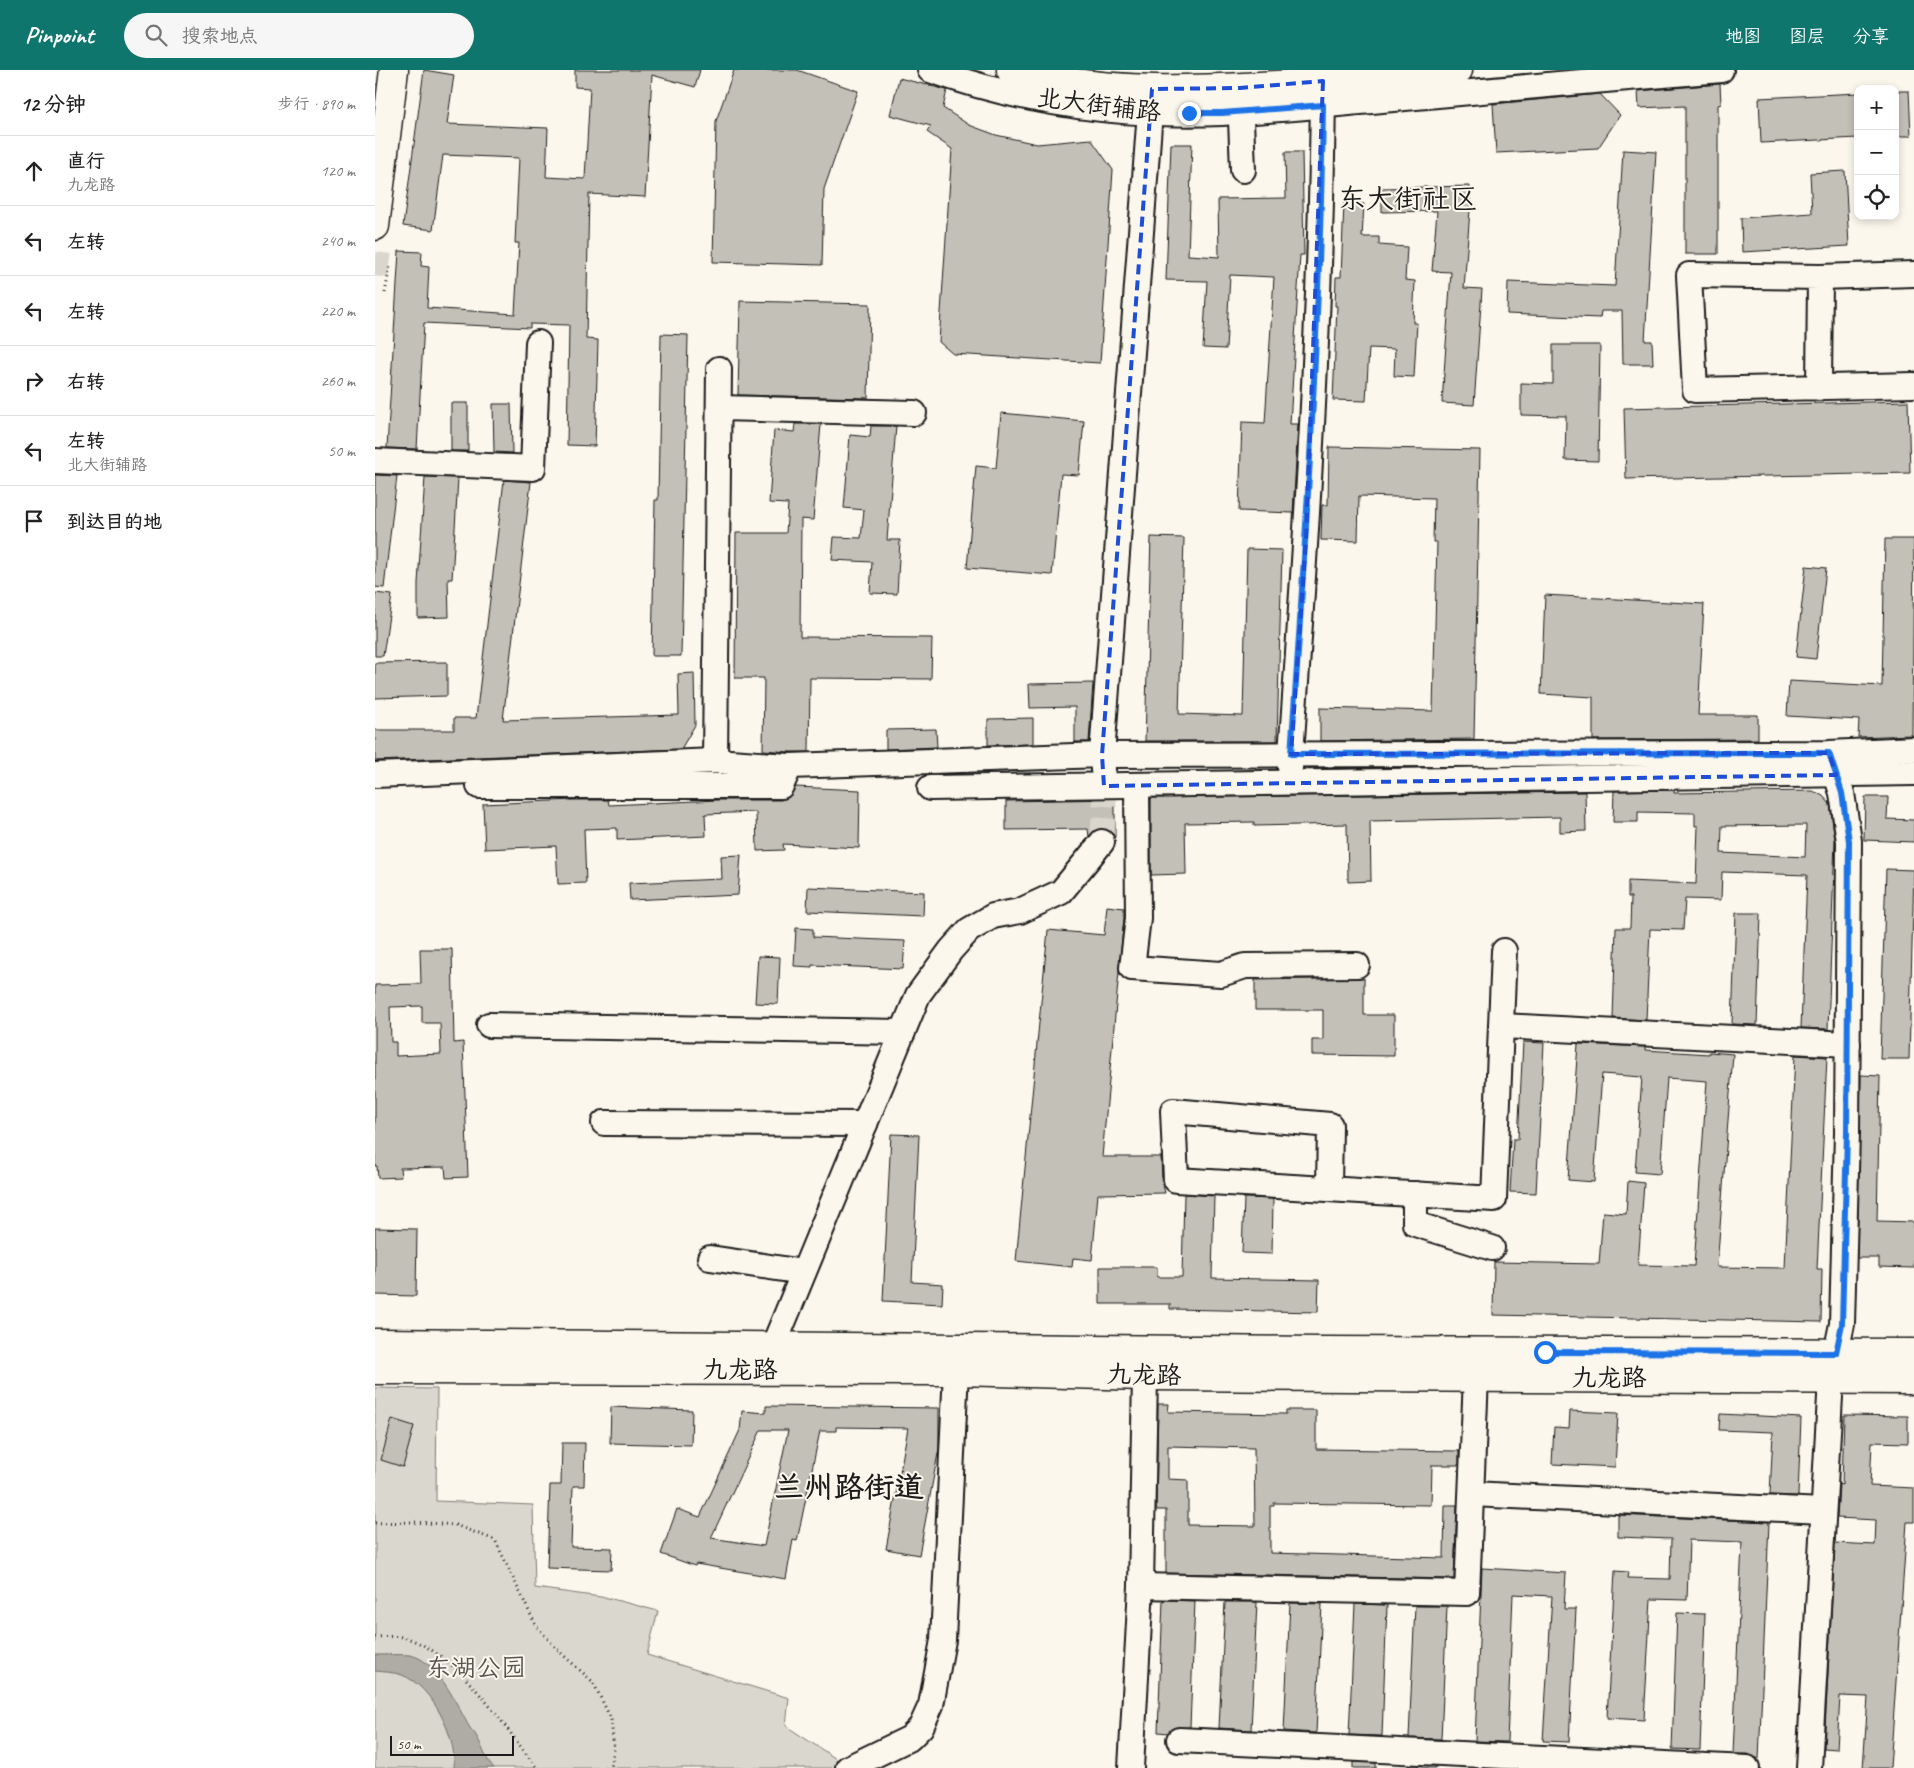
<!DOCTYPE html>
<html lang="zh">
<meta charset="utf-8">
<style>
body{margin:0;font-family:Caveat,"LXGW WenKai TC",sans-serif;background:#f6f6f6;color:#222}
.controls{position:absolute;right:15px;top:15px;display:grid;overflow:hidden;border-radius:10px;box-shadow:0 2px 8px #0003}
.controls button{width:45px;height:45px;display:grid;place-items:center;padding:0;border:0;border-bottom:1px solid #e0e0e0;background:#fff;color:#222;font:25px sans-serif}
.scale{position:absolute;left:15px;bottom:12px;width:124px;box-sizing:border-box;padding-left:5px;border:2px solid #1c1c1c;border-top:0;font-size:14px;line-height:18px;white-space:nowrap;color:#1c1c1c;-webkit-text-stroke:4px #fbf7ec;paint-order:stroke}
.stop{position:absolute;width:15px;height:15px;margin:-11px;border:4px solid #1a73e8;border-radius:50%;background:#fff}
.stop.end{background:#1a73e8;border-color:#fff;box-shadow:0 1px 5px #0008}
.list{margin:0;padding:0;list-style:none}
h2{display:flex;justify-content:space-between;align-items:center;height:65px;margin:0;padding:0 20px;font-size:21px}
h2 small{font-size:16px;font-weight:400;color:#767676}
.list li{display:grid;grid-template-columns:32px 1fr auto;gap:15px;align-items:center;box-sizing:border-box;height:70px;padding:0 20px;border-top:1px solid #e0e0e0}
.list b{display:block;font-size:19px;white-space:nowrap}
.list p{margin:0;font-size:16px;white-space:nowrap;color:#767676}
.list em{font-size:16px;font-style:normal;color:#767676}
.icon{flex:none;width:28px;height:28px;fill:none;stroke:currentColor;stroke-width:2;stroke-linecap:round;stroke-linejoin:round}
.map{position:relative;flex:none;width:1539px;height:1698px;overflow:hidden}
header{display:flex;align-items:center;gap:30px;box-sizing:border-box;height:70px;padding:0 25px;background:#0f766e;color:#fff}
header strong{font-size:24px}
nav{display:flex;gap:28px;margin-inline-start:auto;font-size:18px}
.search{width:350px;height:45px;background:#f6f6f6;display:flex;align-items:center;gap:12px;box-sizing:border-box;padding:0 18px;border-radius:28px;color:#767676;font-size:19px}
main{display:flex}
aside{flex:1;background:#fff}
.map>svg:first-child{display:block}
</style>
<header>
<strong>Pinpoint</strong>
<div class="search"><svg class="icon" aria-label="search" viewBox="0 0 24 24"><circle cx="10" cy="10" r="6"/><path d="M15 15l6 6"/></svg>搜索地点</div>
<nav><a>地图</a><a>图层</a><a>分享</a></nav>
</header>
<main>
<aside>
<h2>12 分钟<small>步行 · 890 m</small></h2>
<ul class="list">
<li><svg class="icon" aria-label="ahead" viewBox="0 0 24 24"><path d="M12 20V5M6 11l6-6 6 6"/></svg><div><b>直行</b><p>九龙路</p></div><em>120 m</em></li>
<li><svg class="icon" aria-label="left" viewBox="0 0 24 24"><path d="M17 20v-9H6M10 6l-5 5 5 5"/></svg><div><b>左转</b></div><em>240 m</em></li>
<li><svg class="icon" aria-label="left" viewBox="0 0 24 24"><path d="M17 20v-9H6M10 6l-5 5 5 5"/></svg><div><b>左转</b></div><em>220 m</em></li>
<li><svg class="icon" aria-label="right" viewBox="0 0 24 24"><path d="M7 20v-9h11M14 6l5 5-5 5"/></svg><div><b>右转</b></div><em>260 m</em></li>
<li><svg class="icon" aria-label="left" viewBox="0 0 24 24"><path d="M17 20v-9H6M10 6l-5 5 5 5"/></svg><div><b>左转</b><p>北大街辅路</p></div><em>50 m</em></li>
<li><svg class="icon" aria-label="arrive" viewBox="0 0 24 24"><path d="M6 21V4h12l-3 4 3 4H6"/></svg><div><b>到达目的地</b></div></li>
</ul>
</aside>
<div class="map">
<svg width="1539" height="1698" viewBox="0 0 1539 1698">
<rect width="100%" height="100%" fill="#fbf7ec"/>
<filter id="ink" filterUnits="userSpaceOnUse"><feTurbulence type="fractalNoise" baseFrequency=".02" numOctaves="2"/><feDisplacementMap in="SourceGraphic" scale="10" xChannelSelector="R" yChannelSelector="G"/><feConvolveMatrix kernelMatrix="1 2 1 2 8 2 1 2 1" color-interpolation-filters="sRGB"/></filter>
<g filter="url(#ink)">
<polygon fill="#dad7ce" stroke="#7b7a75" points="0,1318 62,1319 61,1431 158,1435 160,1518 233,1528 283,1541 272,1585 414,1628 411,1656 475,1698 0,1698"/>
<path fill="#afaca5" stroke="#74726e" d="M0,1585c11,0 24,-1 35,0 28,5 47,51 60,73 12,11 12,28 24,40h-40c3,-31 -22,-82 -52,-93 -9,-3 -18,-3 -27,-4z"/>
<g fill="#c3c0b8" stroke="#1c1c1c" fill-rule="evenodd">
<polygon points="49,0 79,5 72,54 173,58 171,107 210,109 215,18 200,17 200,0 325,0 320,17 277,5 270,127 214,124 211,269 223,270 220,376 192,375 194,255 155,254 155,258 49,253 42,379 12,378 24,181 47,182 46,196 54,197 52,238 140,244 144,173 140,173 144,88 68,85 58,160 28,156"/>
<polygon points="359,0 422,0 483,21 449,119 447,195 338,192 341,51"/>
<polygon points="524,8 572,20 568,38 594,55 621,65 662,74 716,69 738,100 725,293 578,284 564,272 577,79 552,62 556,56 515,45"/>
<polygon points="1345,14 1346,34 1343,35 1343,184 1310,184 1310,36 1264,38 1263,21"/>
<polygon points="1520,21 1534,21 1536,66 1520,66"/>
<polygon points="1483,23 1483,68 1386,73 1384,28"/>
<polygon points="1225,24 1245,45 1223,78 1121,83 1118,34"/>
<polygon points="796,74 817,74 813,185 844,187 843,129 911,128 910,82 927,82 929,185 925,185 915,354 923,354 918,443 864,441 867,352 890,353 899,207 855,205 851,279 828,278 832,211 791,210"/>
<polygon points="1248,80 1281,82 1270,271 1277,271 1278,294 1248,294 1247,241 1226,241 1225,248 1132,244 1133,212 1240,216"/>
<polygon points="1470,101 1474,176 1367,182 1366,148 1437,143 1435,103"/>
<polygon points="1095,116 1095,140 1089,218 1107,219 1099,335 1067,333 1076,202 1057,201 1062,141 1007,142 1007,118"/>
<polygon points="969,133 989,134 987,167 1004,167 1004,175 1032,177 1030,210 1040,211 1038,253 1042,253 1039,307 1019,306 1020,279 994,278 991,331 958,330 962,236 960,236 961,207 966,207"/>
<polygon points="365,231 495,234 493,328 363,325"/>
<polygon points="286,264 313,265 306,586 277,586 280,430 283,430"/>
<polygon points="1178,275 1225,275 1223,391 1190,390 1191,346 1146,345 1146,313 1178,314"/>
<polygon points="1533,331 1535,403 1251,409 1249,338"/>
<rect x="76" y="333" width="17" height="48"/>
<polygon points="118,334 136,334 137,383 119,382"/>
<polygon points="626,343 709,351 704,405 686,404 677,505 592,498 601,396 621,398"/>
<polygon points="420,354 446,354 438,450 426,449 425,567 557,568 556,609 435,608 434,682 415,682 388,680 389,608 360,608 361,463 411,463 413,434 394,433 399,360 419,362"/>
<polygon points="496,356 521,356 512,470 525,470 522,524 495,523 497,492 457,490 459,467 486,468 489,440 469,438 473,391 475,365 495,367"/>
<polygon points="954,377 1105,380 1099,669 945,671 945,638 1058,641 1062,472 1058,472 1059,428 984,426 983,471 946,470 947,435 953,435"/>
<polygon points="0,405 22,406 9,518 0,517"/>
<polygon points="50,407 83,408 77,509 73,509 74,547 43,548 43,513"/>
<polygon points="129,410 156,412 128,650 304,645 303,604 319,603 320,655 306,679 0,691 0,660 79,660 79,648 101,648"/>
<polygon points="776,467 809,468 804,644 868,646 872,479 907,480 902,671 770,671"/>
<polygon points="1510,469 1539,469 1537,665 1483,667 1484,650 1412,646 1414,611 1507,616"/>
<polygon points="1431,496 1451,498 1441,589 1421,587"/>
<polygon points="0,523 17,525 8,586 0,586"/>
<polygon points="1170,525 1329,534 1323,645 1383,645 1383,669 1218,670 1218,627 1166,624"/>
<polygon points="72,592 72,626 0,628 0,593"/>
<polygon points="718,613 714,672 700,672 700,637 655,638 654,614"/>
<polygon points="658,648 658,674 613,675 613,649"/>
<polygon points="561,659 562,677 511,679 511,660"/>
<polygon points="421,717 485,720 484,778 408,774 409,780 382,781 381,742 330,744 331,766 242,770 242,758 209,759 211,813 183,814 181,776 110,779 108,734 199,730 233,730 234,735 343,730 406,730 414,727"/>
<path d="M1299,720v3l139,-2 10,5 7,8 5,36 -7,189 -27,-1 6,-153 -85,-3 -1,28 -36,-1 -2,31 -33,-1 -4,91 -33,-2 3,-90h14l1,-31h-3v-16l68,3 2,-58h-3v-13l-57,-1v10h-25l1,-31zM1431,755l-1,32 -84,-4 1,-27z"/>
<polygon points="1210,722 1211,761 1185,762 1185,747 995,751 996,811 973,812 972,754 879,756 879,752 810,753 811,804 776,805 776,728"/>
<polygon points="1490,727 1513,727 1512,749 1539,750 1539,772 1489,770"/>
<polygon points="740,729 740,767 735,761 729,758 722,759 714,767 713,759 631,760 631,731"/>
<polygon points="366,785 363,825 255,830 254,813 347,809 346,786"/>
<polygon points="1511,799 1539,800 1534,989 1505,989"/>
<polygon points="433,817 549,822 548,846 432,841"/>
<polygon points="732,836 749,838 749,847 727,1087 786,1087 787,1111 790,1123 723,1124 717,1190 698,1188 697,1197 641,1191 673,860 729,865"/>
<polygon points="1361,843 1386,843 1382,955 1357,954"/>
<polygon points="421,858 438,859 438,867 530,871 528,899 437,895 437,897 419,896"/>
<path d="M45,879h32l2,94 9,-1 5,135 -22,1 -1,-11 -45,1 1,9 -23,1 -1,-12h-2v-181l46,-1zM47,936v17h18l1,31 -45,2v-14h-5l-1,-35z"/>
<polygon points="383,886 405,887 403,934 380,933"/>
<polygon points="989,908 989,945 1019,945 1019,986 937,985 937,970 948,970 948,940 880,940 880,910"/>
<polygon points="1148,972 1169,973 1161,1123 1135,1122 1138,1069 1143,1069"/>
<polygon points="1203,974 1270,977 1270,980 1334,984 1334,982 1358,984 1342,1197 1410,1198 1420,985 1452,987 1442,1199 1447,1199 1446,1252 1118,1245 1119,1192 1224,1194 1228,1142 1251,1144 1253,1111 1269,1113 1263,1195 1319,1196 1332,1011 1292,1008 1285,1104 1260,1102 1267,1007 1227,1004 1219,1112 1193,1110"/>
<polygon points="1486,1005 1505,1006 1502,1151 1539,1152 1539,1198 1504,1197 1504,1188 1482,1188"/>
<polygon points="516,1064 544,1065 537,1212 568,1214 567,1234 508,1231"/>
<polygon points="809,1124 839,1126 837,1208 944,1210 943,1242 795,1239 795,1234 725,1234 725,1197 782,1197 782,1207 807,1207"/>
<polygon points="869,1128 898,1129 897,1184 867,1183"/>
<polygon points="0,1158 42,1159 41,1226 0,1225"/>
<path d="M783,1334h11l-1,8 118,2v-4h30v39l143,2v14h-27l-1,40 -157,-2v3h-4v47l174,5 1,-53h12l-3,74 -288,-6v-63h-10zM793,1376l86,2 1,78 -67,-1v-45l-20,-1z"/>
<path d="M391,1336l173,2v40l-20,107 -33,-6 22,-121 -72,-1v4h-16l-23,110 -4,-1 -7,39 -90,-15 -1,2 -34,-12 16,-45 23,8 40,-87 2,-19 24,2zM386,1360h27l-24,116 -53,-8z"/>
<polygon points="236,1337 317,1340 316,1375 235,1373"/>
<polygon points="1195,1341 1243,1343 1240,1397 1177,1394 1179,1357 1194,1358"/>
<polygon points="1345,1344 1426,1348 1423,1426 1395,1425 1398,1362 1344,1360"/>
<polygon points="1469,1345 1533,1346 1533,1373 1497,1372 1495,1416 1539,1418 1539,1452 1532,1452 1515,1698 1488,1698 1493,1627 1465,1626 1462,1679 1449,1678 1460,1473 1500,1475 1501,1450 1462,1448 1464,1414 1467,1415"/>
<polygon points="17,1349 39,1356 28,1397 6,1390"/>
<polygon points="187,1373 210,1373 209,1416 198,1416 196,1477 237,1478 236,1500 172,1498 175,1415 186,1415"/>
<polygon points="1243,1445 1394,1452 1384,1689 1373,1684 1358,1684 1367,1472 1314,1470 1312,1530 1276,1529 1269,1650 1232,1648 1240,1501 1253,1502 1252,1508 1295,1509 1296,1469 1243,1467"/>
<polygon points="1107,1498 1191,1503 1189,1539 1201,1539 1194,1672 1168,1671 1177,1526 1138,1524 1132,1672 1100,1671"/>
<polygon points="788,1530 820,1531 815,1657 798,1658 793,1663 783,1662"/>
<polygon points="850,1532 882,1532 876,1660 844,1658"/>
<polygon points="915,1533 947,1534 941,1663 909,1661"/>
<polygon points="980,1534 1012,1535 1007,1666 974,1665"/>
<polygon points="1040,1536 1072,1536 1066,1669 1034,1668"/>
<polygon points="1302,1543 1330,1544 1325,1680 1297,1679"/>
<polygon points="978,1692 1001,1693 1001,1698 978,1698"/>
<polygon points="1035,1695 1061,1696 1061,1698 1035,1698"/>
</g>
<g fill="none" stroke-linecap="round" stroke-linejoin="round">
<g stroke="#dad6cd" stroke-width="24" stroke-dasharray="24 12" stroke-linecap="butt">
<polyline points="0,194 15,196"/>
<polyline points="727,772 730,725"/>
</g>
<defs>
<g id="minor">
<path d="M555,0c93,33 193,47 292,43 61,-3 122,-10 183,-15 105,-10 211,-19 316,-28"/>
<polyline points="865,25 868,100"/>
<polyline points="1445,207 1539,204"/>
<polyline points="1444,318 1445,207 1314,205 1320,320 1539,315"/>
<polyline points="344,338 539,343"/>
<polyline points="0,391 158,398 163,273"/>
<polyline points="340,691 344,299"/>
<polyline points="1457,692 1467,723 1474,771 1472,1063 1467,1254 1461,1283"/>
<path d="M915,698c16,-225 31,-451 33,-678"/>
<polyline points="728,700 727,685 776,28"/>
<polyline points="0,705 340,691 415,696 727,685 1454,683 1539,679"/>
<polyline points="762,715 763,848 757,898 846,904 870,896 982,895"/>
<polyline points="104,716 406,716 415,696"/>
<polyline points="555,718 1539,703"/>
<polyline points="114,955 528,962"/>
<polyline points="1126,956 1473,974"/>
<polyline points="229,1053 490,1054"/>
<path d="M954,1119l1,-64 -157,-14 3,69c106,6 212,12 318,19l10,-248"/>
<polyline points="1040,1124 1040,1154 1117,1178"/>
<polyline points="335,1188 428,1202"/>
<polyline points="398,1277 543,925 576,880 594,860 618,846 645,841 686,822 727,772"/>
<polyline points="1097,1424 1447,1441"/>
<polyline points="766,1516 1092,1523 1101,1307"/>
<polyline points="804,1670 1372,1698"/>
<polyline points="473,1698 535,1668 546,1657 556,1635 568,1570 581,1301"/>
<polyline points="756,1698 766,1516 770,1306"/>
<polyline points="1434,1698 1456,1309"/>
</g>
<g id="major">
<path d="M636,0c99,27 205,20 306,12 47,-4 94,-8 141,-12"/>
<polyline points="0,156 19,0"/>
<polyline points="0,1273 946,1281 1539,1283"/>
<polyline points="0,1300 581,1301 770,1306 1539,1310"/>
</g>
</defs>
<use href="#minor" stroke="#1c1c1c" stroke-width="28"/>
<use href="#major" stroke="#1c1c1c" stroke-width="31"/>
<g stroke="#1c1c1c" stroke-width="3" stroke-dasharray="1 4" stroke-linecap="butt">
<polyline points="10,223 15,196"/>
<polyline points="0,1453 39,1452 80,1455 120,1470 161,1556 186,1583 218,1612 236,1649 239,1679 236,1698"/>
<path d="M0,1567c9,0 22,-2 31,1 53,16 97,87 131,130"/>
</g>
<use href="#minor" stroke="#fbf7ec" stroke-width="24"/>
<use href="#major" stroke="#fbf7ec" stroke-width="28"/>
</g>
</g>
<g fill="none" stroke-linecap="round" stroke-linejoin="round" filter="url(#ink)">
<path stroke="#1a73e8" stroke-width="6" d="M814,43h33l101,-8c-3,216 -17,433 -32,649l538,-1 13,40 7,48 -2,292 -5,191 -6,29 -291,-1"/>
</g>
<path fill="none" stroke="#1d4ed8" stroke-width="4" stroke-dasharray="10 6" stroke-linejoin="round" d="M948,11l-17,458 -15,215 538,-1 7,22 -732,11 -2,-31 50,-666 88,-1z"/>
<g text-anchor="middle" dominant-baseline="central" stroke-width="4" stroke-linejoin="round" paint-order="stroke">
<g font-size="25" fill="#1c1c1c" stroke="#fbf7ec">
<text transform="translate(724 35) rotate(7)">北大街辅路</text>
<text x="365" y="1300">九龙路</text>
<text transform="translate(769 1305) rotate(1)">九龙路</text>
<text x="1234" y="1308">九龙路</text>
</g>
<g font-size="25" fill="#555451" stroke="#fbf7ec">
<text x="101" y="1598">东湖公园</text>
</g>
<g font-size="28" fill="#1c1c1c" stroke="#fbf7ec">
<text x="1033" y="128">东大街社区</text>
</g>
<g font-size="30" font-weight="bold" fill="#1c1c1c" stroke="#fbf7ec">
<text x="474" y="1417">兰州路街道</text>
</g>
</g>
</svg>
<div class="controls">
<button>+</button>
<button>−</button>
<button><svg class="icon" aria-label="locate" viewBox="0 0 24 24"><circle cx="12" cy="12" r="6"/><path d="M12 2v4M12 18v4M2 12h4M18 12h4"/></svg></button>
</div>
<div class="scale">50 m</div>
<div class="stop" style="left:1170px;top:1282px"></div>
<div class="stop end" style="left:814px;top:43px"></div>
</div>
</main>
